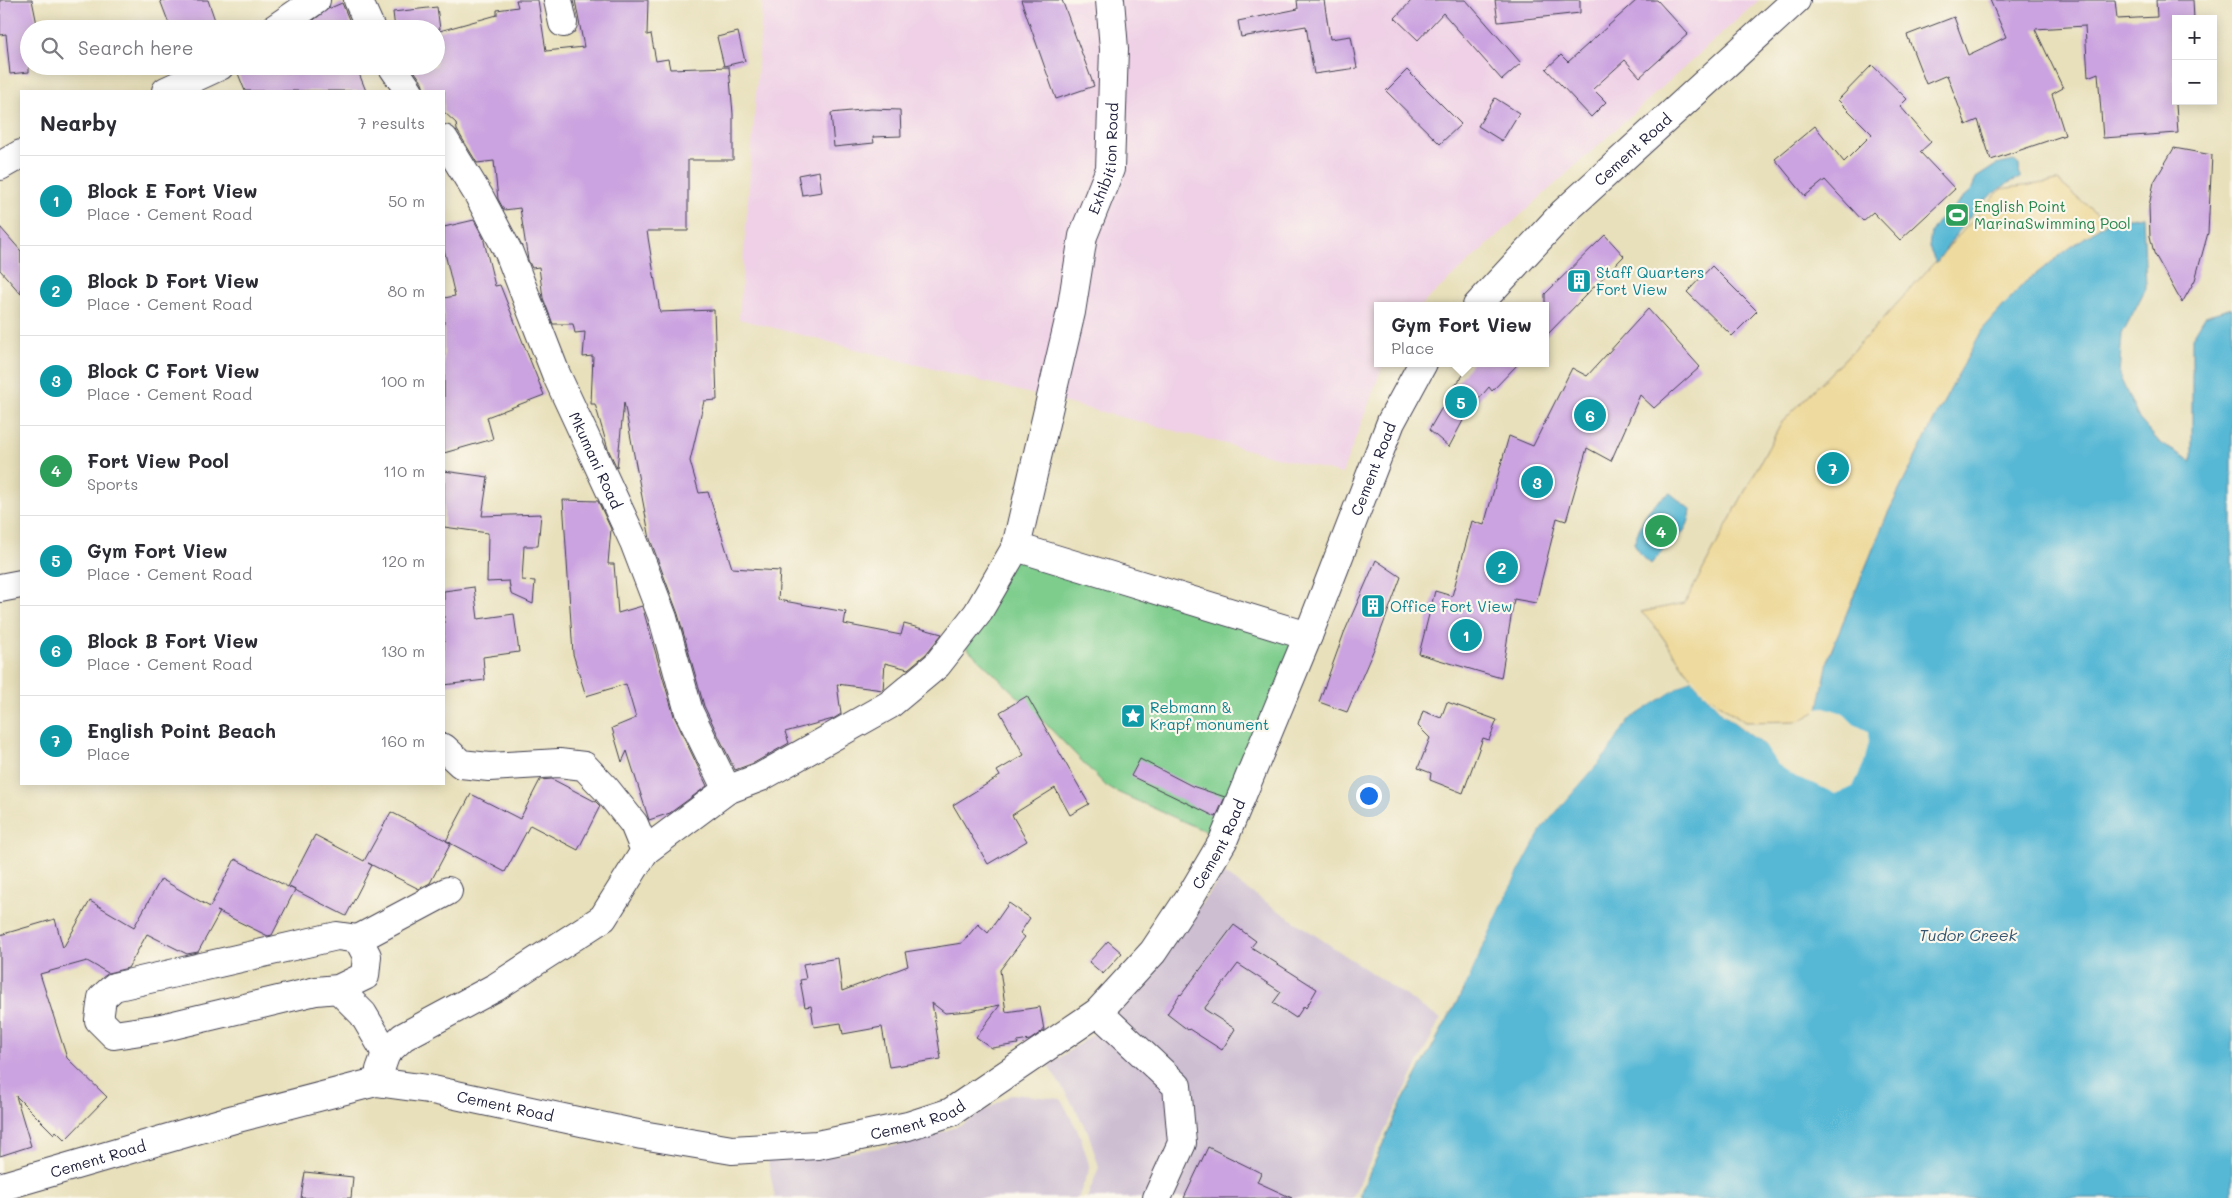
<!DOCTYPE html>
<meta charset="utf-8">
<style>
body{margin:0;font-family:Mali,sans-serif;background:#f2f2f3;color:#2b2b33}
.controls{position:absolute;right:15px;top:15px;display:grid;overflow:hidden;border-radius:0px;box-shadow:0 2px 12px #0003}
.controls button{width:45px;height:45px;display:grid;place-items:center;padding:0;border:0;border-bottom:1px solid #e1e1e2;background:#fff;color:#2b2b33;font:25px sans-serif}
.you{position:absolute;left:1368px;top:795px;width:18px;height:18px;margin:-12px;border:4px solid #fff;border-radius:50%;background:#1a73e8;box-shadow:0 0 0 8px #1a73e833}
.badge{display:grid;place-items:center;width:32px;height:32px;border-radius:50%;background:#db2777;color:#fff;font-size:16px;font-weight:700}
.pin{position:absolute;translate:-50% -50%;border:2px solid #fff;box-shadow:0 1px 5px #0006}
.popup{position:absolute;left:1374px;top:302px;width:175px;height:65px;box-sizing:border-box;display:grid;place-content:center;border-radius:0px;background:#fff;filter:drop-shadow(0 1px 4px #0005);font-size:16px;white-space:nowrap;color:#7c7c81}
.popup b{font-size:19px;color:#2b2b33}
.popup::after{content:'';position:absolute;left:50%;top:100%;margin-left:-10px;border:10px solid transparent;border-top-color:#fff}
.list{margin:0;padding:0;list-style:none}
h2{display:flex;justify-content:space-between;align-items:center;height:65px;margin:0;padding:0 20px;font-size:21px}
h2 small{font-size:16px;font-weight:400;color:#7c7c81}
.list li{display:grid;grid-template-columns:32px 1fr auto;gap:15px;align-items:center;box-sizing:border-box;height:90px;padding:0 20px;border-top:1px solid #e1e1e2}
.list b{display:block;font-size:19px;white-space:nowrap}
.list p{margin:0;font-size:16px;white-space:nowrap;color:#7c7c81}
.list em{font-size:16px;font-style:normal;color:#7c7c81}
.icon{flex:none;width:28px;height:28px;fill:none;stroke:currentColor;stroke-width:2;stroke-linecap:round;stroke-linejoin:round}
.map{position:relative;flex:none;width:2232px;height:1198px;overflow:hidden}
.search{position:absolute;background:#fff;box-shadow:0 2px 12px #0003;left:20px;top:20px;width:425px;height:55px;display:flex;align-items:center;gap:12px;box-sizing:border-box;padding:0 18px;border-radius:28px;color:#7c7c81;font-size:19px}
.panel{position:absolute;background:#fff;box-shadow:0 2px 12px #0003;left:20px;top:90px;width:425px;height:695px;border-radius:0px}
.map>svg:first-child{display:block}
</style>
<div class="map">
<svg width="2232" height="1198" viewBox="0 0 2232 1198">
<rect width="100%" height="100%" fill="#fbf7ec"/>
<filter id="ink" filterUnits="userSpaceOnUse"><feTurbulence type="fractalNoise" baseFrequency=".02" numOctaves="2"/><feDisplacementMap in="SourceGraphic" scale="10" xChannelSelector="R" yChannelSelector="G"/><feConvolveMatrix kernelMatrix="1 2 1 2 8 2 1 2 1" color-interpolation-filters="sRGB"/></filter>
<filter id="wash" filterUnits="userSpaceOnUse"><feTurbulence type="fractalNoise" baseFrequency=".0096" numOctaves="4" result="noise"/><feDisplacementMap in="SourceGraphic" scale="20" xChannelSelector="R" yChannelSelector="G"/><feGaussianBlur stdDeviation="1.12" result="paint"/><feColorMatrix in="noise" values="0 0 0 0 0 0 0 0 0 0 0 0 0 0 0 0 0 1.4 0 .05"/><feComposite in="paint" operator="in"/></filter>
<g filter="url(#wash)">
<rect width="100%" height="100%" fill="#e8e0bb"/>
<polygon fill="#efd0e6" points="763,0 1759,0 1420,306 1377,306 1377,363 1384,363 1342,474 739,319"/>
<g fill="#cdbed2">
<polygon points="1224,874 1440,1019 1352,1198 1087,1198 1099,1167 1088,1132 1067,1095 1048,1066 1112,1021"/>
<polygon points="1012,1094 1061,1099 1080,1135 1090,1168 1078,1198 775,1198 767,1156 829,1156 921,1141 965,1123"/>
</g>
<polygon fill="#7ecd8d" stroke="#507864" points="1016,547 1305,641 1214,835 1108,788 1043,721 966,647"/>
<polygon fill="#eeda9e" stroke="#887e6c" points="2058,181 2107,222 2024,283 1935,418 1887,515 1829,656 1824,707 1799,721 1745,722 1699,689 1654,625 1641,612 1685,603 1782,422 1873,330 2001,189"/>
<g fill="#56b8d5" stroke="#3c6d88">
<path d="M2014,161l5,4 1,13c-38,14 -61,53 -84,85l-7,-15 2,-16 8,-12 32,-29 5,-13 20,-13z"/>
<polygon points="2143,216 2146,288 2122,334 2119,375 2139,419 2161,444 2192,461 2192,338 2205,316 2232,308 2232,1198 1361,1198 1361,1192 1401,1104 1464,989 1508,891 1542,828 1608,752 1628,720 1691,679 1723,714 1765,746 1816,718 1829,656 1887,515 1935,418 1982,330 2024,283 2071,247 2107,222"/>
<path d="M1670,493l21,17c-3,29 -24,33 -40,54l-10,-9 -7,-12c9,-25 12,-36 36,-50z"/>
</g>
<polygon fill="#e8e0bb" points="1690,677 1693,677 1724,712 1765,743 1794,722 1814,715 1816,708 1824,707 1843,713 1854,724 1868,731 1869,742 1864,763 1853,787 1835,794 1815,784 1796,777 1777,764 1765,746 1723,714 1691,679 1628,720 1608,752 1542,828 1508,891 1464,989 1462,988 1506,890 1540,827 1606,751 1627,718"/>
<g id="blocks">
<g fill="#cba3e0">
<polygon points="0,0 32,0 38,29 29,29 29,72 10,74 6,34 0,35"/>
<polygon points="160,0 208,0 218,29 171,29"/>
<polygon points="516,0 538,0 546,51 584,47 575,0 648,0 647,35 651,34 656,61 668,59 670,69 729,67 733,114 733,160 688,160 688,231 647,231 660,312 714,310 717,400 704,401 690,461 699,493 708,492 732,568 780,571 778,600 846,612 844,624 901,635 904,624 942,634 926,654 908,669 885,663 883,690 837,684 841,714 833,719 785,732 789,743 754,763 735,770 704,706 678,614 650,539 624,402 617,468 608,449 595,404 591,404 593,356 583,357 585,332 575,333 573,324 553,324 543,298 539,267 532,268 528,260 520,208 504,210 498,199 494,161 477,163 457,130 456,123 444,112 444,91 424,91 422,82 411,66 436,66 436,32 497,15 497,10 518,7"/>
<polygon points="1021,0 1062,0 1094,86 1056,99"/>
<polygon points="1297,0 1324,0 1330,39 1351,36 1357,68 1314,74 1306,26 1241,37 1238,21 1298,9"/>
<polygon points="1412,0 1466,0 1521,63 1502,80 1443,13 1418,40 1395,18"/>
<polygon points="1495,0 1580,0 1580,13 1498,22"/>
<polygon points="1637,0 1657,0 1688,34 1640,77 1625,60 1593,89 1606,102 1591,117 1546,69 1561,55 1568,62"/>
<polygon points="1990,0 2115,0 2117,19 2157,17 2156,0 2193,0 2194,19 2176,19 2176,76 2174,76 2178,133 2103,138 2098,73 2088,77 2085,26 2035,29 2063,88 2052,94 2065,135 1991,160 1978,120 1966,125 1947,75 1926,84 1907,35 1954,17 1968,55 2006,37"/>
<polygon points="342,3 353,29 302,29 328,9"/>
<polygon points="437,7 440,29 395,29 393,12"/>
<polygon points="738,32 745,61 724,66 717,37"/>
<polygon points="1872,65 1907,99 1900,106 1931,142 1920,152 1955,189 1900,240 1873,212 1863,221 1825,180 1805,196 1775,159 1815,126 1844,162 1872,134 1838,100"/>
<polygon points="235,66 285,66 288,73 304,66 356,66 366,91 245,91"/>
<polygon points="1407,70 1461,124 1440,144 1386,91"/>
<polygon points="1495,98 1519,113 1502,141 1478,126"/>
<polygon points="871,109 900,110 901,136 873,137 874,143 834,147 831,113"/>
<polygon points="2174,148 2212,155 2208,233 2195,280 2182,303 2154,253 2150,236 2149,206 2154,182"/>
<polygon points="819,171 822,192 802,195 798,175"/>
<polygon points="474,220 483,237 495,286 500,285 544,395 487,417 493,439 444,453 444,298 455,296 444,249 444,227"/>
<polygon points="0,227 21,251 21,294 0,270"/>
<polygon points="1605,235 1624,256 1545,337 1545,294"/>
<polygon points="1712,266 1757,311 1732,336 1687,292"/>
<polygon points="1648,309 1700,367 1654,408 1640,395 1611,461 1587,448 1566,521 1557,518 1536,603 1514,599 1501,678 1419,654 1435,591 1452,596 1472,521 1484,525 1509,436 1533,446 1572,368 1587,376"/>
<polygon points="1472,363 1519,363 1492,391 1489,387 1467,413 1449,447 1429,430 1452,390"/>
<polygon points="444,471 488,477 482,516 541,514 538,546 524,546 522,580 535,581 533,604 511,594 509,581 487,582 488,533 444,527"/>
<polygon points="563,500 598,501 611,529 608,564 614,564 618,613 642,606 674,716 707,786 670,813 649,820 627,751 622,762 612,728 636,718 626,684 586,696 573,654"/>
<polygon points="1376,560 1401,577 1374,649 1347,712 1319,702 1344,633"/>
<polygon points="474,587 478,619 514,614 519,652 483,657 485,680 444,685 444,591"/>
<polygon points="1027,696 1089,804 1070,815 1055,788 1012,815 1027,841 988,864 953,805 1000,776 997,771 1024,755 1000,712"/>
<polygon points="1447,702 1497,720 1489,740 1483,738 1463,793 1430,780 1431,773 1418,768 1430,738 1418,726 1423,711 1441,718"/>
<polygon points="1140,759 1192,786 1225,797 1216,817 1131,776"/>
<polygon points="552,779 596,802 600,806 578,850 530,825 505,872 446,841 471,794 520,819 540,780"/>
<polygon points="391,812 451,843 430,883 419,889 368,863 372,865 346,916 289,887 295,890 272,935 268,936 217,911 220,912 198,952 187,954 147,934 128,968 108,973 87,961 40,974 67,1058 107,1097 65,1140 56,1131 54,1134 16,1096 31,1146 0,1156 0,935 55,919 63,948 90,901 134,927 161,879 210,907 235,859 288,887 315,835 364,861"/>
<polygon points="1009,903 1030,918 1020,933 1025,937 1000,970 1006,1012 1040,1007 1044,1030 1030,1040 1017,1042 1018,1044 992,1048 976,1037 1000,1005 970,1011 945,1013 932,1003 941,1059 889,1067 882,1027 843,1034 841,1023 814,1027 811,1006 805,1007 800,980 806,979 803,964 838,958 842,991 908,966 905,952 962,943 978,924 988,933"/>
<polygon points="1234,925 1256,941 1251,947 1317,989 1306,1008 1304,1006 1296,1018 1273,1003 1281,992 1238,964 1204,1009 1235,1029 1222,1050 1189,1029 1188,1030 1167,1014 1180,994 1181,995"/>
<polygon points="1108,941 1122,953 1103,974 1089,962"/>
<polygon points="1208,1147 1261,1173 1257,1182 1292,1198 1184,1198"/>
<polygon points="305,1172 353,1177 351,1198 301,1198"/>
</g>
</g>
</g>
<g filter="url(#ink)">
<use href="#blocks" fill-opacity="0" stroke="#403e4e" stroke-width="1"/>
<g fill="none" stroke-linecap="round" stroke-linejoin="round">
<defs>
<g id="minor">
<polyline points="358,0 371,29"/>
<polyline points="558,0 563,23"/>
<polyline points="274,29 316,0"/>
<polyline points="392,66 409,91"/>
<polyline points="166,91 220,66"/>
<path id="s1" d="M444,139l35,57 30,57 47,121 78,168 29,76 26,94 38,78"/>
<polyline points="0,166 21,154"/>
<path id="s2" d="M1016,547l55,-235 12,-76 27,-67 4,-120 -4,-49"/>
<polyline points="0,588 21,584"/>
<polyline points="645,851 727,790 761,777 889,705 937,665 977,614 1016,547 1308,636"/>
<polyline points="358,939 448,891"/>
<polyline points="338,989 365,976 367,956 358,939 337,936 114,987 102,998 99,1020 114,1035 161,1028 316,991 338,989 363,1014 386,1053"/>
<polyline points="1098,1012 1177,1086 1182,1143 1157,1198"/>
<polyline points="380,1070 386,1053 403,1037 496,987 603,918 645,851 634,824 606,789 584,766 559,763 489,767 461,764 444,748"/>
</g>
<g id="major">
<path id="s3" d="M1477,306l87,-94 232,-212"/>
<path id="s4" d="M0,1187l234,-68 142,-37 52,7 214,46 90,15 85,-5 91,-19 43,-14 147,-100 55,-60 40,-60 30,-51 85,-205 83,-214 32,-59"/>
</g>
</defs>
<use href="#minor" stroke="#403e4e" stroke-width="30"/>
<use href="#major" stroke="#403e4e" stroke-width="30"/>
<use href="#minor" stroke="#fff" stroke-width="28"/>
<use href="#major" stroke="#fff" stroke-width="28"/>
</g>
</g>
<defs>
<symbol id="stadium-square" viewBox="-11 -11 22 22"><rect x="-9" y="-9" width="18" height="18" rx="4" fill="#2e9e5b" stroke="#fbf7ec"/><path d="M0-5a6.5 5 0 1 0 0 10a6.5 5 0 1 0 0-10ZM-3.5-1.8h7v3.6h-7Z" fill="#fff"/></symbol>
<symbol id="building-square" viewBox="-11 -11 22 22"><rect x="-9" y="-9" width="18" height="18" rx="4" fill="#0f9aa8" stroke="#fbf7ec"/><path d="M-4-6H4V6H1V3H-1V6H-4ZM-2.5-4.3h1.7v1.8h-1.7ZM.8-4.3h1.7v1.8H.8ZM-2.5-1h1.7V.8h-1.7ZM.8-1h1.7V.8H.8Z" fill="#fff"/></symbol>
<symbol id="sight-square" viewBox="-11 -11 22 22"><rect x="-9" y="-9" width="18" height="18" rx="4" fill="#0f9aa8" stroke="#fbf7ec"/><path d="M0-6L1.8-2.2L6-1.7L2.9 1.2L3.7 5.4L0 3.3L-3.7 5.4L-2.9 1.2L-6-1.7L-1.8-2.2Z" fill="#fff"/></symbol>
</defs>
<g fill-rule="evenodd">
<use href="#stadium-square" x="1943" y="201" width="28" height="28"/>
<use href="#building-square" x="1565" y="267" width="28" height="28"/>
<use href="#building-square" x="1359" y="592" width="28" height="28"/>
<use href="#sight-square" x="1119" y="702" width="28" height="28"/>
</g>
<g text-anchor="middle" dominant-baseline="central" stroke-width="4.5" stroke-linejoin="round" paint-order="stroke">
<g font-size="15" fill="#22223b" stroke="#fbf7ec">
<text stroke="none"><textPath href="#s3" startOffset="221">Cement Road</textPath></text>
<text stroke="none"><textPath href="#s2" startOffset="400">Exhibition Road</textPath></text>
<text stroke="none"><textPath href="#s1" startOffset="356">Mkumani Road</textPath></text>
<text stroke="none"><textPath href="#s4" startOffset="1768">Cement Road</textPath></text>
<text stroke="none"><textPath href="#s4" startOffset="1362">Cement Road</textPath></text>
<text stroke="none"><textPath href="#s4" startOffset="522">Cement Road</textPath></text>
<text stroke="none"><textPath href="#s4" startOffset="942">Cement Road</textPath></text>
<text stroke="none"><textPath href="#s4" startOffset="102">Cement Road</textPath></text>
</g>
<g font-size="15" fill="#27864d" stroke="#fbf7ec" text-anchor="start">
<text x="1974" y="206">English Point<tspan x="1974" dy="17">MarinaSwimming Pool</tspan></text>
</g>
<g font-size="15" fill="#0d838f" stroke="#fbf7ec" text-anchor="start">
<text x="1596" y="272">Staff Quarters<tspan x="1596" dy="17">Fort View</tspan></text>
<text x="1390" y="606">Office Fort View</text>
<text x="1150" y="707">Rebmann &amp;<tspan x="1150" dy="17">Krapf monument</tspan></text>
</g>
<g font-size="16" font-style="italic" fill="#345671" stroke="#fbf7ec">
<text x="1968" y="934">Tudor Creek</text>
</g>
</g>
</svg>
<div class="controls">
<button>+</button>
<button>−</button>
</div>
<div class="you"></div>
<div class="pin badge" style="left:1466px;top:635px;background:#0f9aa8">1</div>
<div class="pin badge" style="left:1502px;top:567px;background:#0f9aa8">2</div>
<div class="pin badge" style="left:1537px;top:482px;background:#0f9aa8">3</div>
<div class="pin badge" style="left:1661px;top:531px;background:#2e9e5b">4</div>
<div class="pin badge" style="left:1461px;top:402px;background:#0f9aa8">5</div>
<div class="popup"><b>Gym Fort View</b>Place</div>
<div class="pin badge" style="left:1590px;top:415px;background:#0f9aa8">6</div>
<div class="pin badge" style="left:1833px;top:468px;background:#0f9aa8">7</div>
<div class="search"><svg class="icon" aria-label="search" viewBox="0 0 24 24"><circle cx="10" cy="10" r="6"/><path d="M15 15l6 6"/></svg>Search here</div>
<section class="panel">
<h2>Nearby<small>7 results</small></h2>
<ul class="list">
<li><span class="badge" style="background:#0f9aa8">1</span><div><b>Block E Fort View</b><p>Place · Cement Road</p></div><em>50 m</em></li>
<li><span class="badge" style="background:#0f9aa8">2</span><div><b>Block D Fort View</b><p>Place · Cement Road</p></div><em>80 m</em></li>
<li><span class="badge" style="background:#0f9aa8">3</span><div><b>Block C Fort View</b><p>Place · Cement Road</p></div><em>100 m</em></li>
<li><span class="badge" style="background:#2e9e5b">4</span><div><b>Fort View Pool</b><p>Sports</p></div><em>110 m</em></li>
<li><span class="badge" style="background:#0f9aa8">5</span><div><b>Gym Fort View</b><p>Place · Cement Road</p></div><em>120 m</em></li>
<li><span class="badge" style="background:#0f9aa8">6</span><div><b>Block B Fort View</b><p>Place · Cement Road</p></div><em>130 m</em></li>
<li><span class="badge" style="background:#0f9aa8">7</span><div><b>English Point Beach</b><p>Place</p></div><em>160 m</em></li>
</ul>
</section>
</div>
